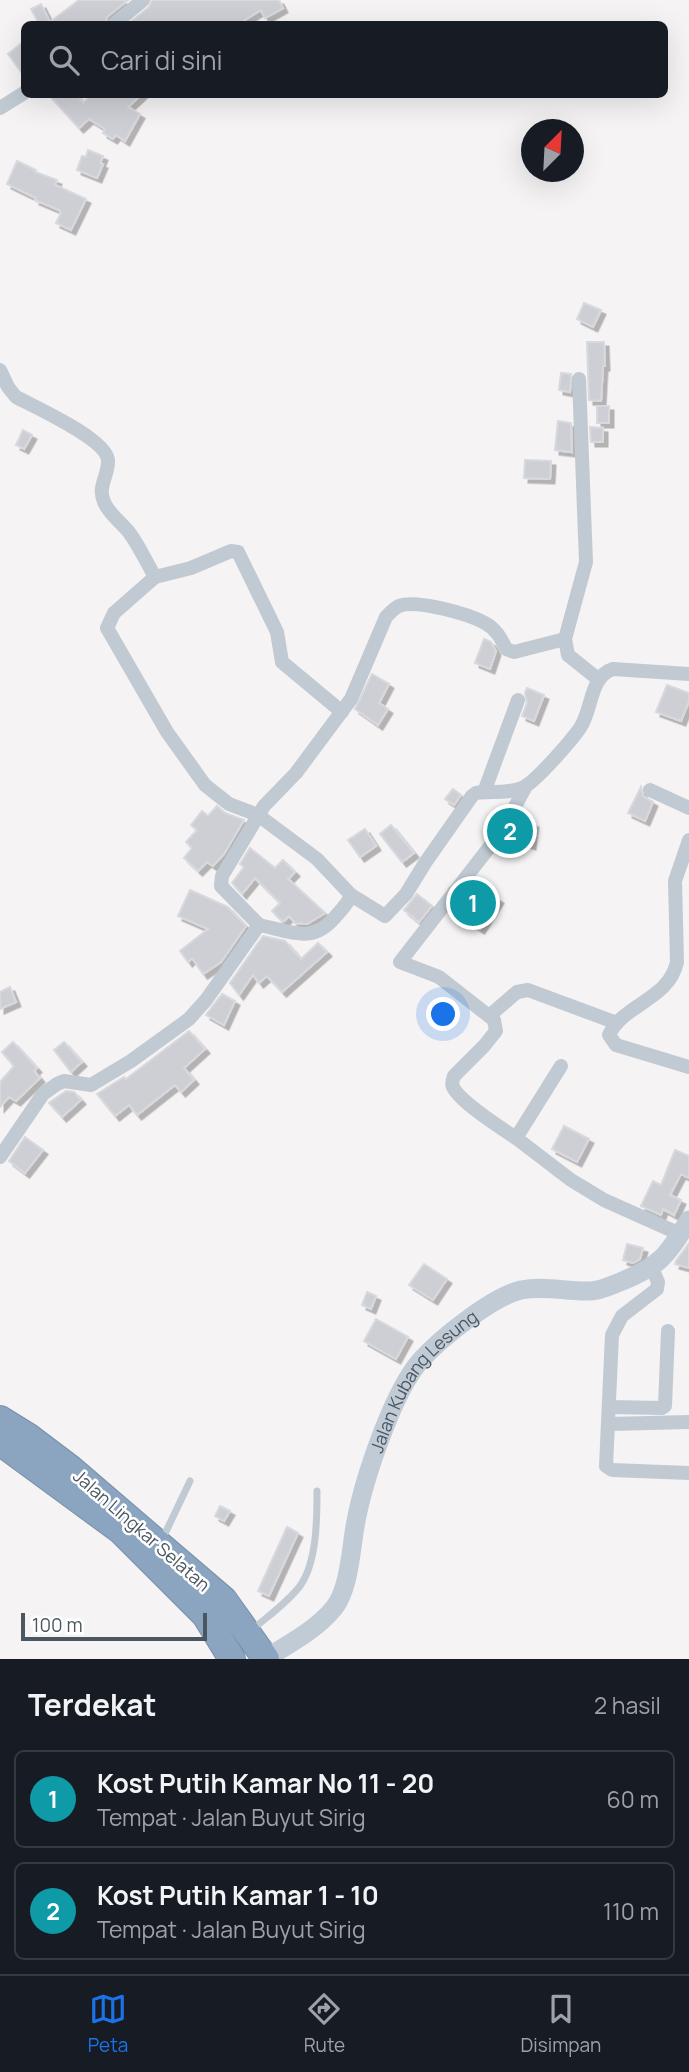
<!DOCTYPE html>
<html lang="id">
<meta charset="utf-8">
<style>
body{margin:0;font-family:Manrope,sans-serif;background:#242831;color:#f1f3f6}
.compass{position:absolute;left:521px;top:119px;width:63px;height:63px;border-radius:50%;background:#171b24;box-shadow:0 7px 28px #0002;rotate:24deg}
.scale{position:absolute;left:21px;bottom:18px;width:186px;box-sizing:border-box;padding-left:7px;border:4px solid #4a5661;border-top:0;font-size:19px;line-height:24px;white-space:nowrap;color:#4a5661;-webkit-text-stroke:5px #fff;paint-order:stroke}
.you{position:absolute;left:444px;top:1015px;width:24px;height:24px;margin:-18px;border:5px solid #fff;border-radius:50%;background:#1a73e8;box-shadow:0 0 0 10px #1a73e833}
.badge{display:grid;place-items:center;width:46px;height:46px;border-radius:50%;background:#1a73e8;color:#fff;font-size:23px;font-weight:700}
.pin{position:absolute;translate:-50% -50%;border:4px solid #fff;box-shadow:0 2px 7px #0006}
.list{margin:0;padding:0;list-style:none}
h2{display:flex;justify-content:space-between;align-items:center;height:91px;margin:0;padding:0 28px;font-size:30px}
h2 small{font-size:23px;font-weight:400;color:#9ea1a6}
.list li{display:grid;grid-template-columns:46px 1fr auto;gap:21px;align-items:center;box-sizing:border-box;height:98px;margin:0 14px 14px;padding:0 14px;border:2px solid #363941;border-radius:10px}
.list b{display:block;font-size:26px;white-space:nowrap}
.list p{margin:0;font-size:23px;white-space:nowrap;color:#9ea1a6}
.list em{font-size:23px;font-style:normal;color:#9ea1a6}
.icon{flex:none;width:38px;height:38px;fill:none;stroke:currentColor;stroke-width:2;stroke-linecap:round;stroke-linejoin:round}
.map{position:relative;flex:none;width:689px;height:1659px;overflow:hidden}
.search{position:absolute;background:#171b24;box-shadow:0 7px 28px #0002;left:21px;right:21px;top:21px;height:77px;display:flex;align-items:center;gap:18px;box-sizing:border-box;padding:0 24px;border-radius:10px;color:#9ea1a6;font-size:26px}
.sheet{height:315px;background:#171b24}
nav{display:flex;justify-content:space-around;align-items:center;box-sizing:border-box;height:98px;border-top:2px solid #363941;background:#171b24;font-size:19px;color:#9ea1a6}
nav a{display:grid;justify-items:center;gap:4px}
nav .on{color:#1a73e8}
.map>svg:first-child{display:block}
</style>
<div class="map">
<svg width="689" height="1659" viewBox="0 0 689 1659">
<defs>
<filter id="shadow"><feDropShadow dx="4.5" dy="4.5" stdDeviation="0" flood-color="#0004"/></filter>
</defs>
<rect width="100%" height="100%" fill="#f5f3f3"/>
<g fill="#cdcfd5" stroke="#d7d9de" stroke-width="2" filter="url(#shadow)">
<polygon points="79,0 128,0 107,17 105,24 39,24 31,9 41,4 50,22"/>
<polygon points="152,0 279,0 283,8 265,18 261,10 238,24 128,24 149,7"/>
<polygon points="24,41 24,76 8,54"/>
<polygon points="48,94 76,94 83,103 92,94 142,94 128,107 140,114 125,141 116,135 113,139 103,133 105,129 89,119 79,128"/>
<polygon points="88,150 103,156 100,163 103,164 97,178 77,170 82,156 86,157"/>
<polygon points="17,161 36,170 35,172 57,180 55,185 86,199 71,230 56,223 61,213 59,210 35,200 36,198 7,184"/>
<polygon points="584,303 601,310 593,327 577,319"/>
<polygon points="587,342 604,342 605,366 603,366 601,401 589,400"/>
<polygon points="561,373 571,374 570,392 559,390"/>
<rect x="597" y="406" width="12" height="17"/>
<polygon points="558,421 571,423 572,452 555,450"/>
<polygon points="590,427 603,428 603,442 591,442"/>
<polygon points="23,430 32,435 24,449 16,445"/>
<polygon points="525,460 551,461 550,479 524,478"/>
<polygon points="484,639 491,642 496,651 490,669 475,663"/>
<polygon points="372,674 389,684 379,703 388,709 378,725 355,709"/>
<polygon points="667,685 689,693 689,701 681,721 656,712"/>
<polygon points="527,688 544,695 534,721 522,716 527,703 525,693"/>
<polygon points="641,787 643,796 653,802 645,821 628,813"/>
<polygon points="453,789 461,795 454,805 445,799"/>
<polygon points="217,806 225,813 244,820 224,854 213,866 207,862 198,871 184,858 192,848 186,842 197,830 191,825 202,811 208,816"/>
<polygon points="520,817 534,823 531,845 509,838"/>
<polygon points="391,825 414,853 402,862 380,834"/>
<polygon points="365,829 376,846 360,857 348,840"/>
<polygon points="250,848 275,868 283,860 295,872 288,879 325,913 307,924 295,923 289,916 284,921 281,920 272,911 280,903 255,878 242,894 232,883 244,867 240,864"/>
<polygon points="474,883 499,899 480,929 452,911 456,906 468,916 479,913 480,903 467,891"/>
<polygon points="190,890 228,907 246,926 221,962 203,974 192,958 188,962 180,951 208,929 178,916"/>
<polygon points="417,894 432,906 419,922 404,910"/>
<polygon points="263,936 285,941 301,959 318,943 327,952 282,992 267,976 259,983 253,975 239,995 230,983"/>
<polygon points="10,987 16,1002 0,1009 0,992"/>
<polygon points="222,994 235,1001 224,1025 206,1015"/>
<polygon points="189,1031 205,1049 184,1068 194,1080 181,1092 175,1085 137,1115 129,1105 115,1116 97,1094 124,1077 126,1079"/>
<polygon points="13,1042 37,1068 34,1071 40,1078 16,1101 9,1097 0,1107 0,1082 14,1066 2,1052"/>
<polygon points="64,1042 82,1062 71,1072 54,1050"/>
<polygon points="66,1091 74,1092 81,1100 62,1117 49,1103"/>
<polygon points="564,1126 589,1139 577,1162 552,1149"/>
<polygon points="25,1137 43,1150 25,1173 9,1161"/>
<polygon points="675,1150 689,1156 689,1178 681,1174 670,1195 681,1200 674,1215 663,1209 661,1215 641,1206 653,1181 661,1185"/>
<polygon points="689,1243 689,1268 675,1264 676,1261"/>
<polygon points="627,1244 643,1248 640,1259 633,1263 623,1260"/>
<polygon points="424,1264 447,1279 433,1300 409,1285"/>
<polygon points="367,1292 376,1296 371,1309 362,1305"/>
<polygon points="376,1319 408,1337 396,1359 364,1341"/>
<polygon points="220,1506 230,1511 224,1521 215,1516"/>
<polygon points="287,1527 298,1533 269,1596 258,1591"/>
</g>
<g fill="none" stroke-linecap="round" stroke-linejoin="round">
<defs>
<g id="highway">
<polyline points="0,1419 29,1437 70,1468 224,1600 266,1659"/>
<polyline points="0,1442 121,1531 205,1615 232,1659"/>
</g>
</defs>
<use href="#highway" stroke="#7690ad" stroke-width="28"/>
<g stroke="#c1cad2" stroke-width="7">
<polyline points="162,1540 190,1481"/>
<path d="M252,1630c16,-14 35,-27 48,-44 17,-24 17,-67 17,-95"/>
</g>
<g stroke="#c1cad2" stroke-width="14">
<polyline points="114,24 143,0"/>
<polyline points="0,108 24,93"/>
<path d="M0,370l8,17 8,10c19,10 90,42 92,63 1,15 -11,26 -4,42 6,14 19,21 27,33 9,13 16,28 24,42l-41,36 -7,15 60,104 38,53 24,19 29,11 59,44 34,36"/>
<polyline points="579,379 586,562 565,639 568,655 598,679"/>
<polyline points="155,577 191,568 231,551 238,552 277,632 282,662 342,712"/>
<polyline points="650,790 689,808"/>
<polyline points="484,792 518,700"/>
<path d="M689,840l-14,41 2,81c-8,38 -54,42 -68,73l7,10 73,22"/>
<polyline points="454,892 471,907"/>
<path d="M259,925c31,6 53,20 76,-8 6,-7 13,-13 16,-22l34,21 21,-22 19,-31 47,-67 4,-3c16,-2 33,1 48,-6 13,-7 47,-46 56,-59 13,-19 9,-51 33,-59l76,5"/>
<polyline points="489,1016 517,992 528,990 617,1023"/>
<polyline points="561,1066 516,1138 571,1180 604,1200 680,1234"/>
<path d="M516,1138c-15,-10 -56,-36 -63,-51 -2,-4 0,-7 1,-11l30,-30 12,-15 -2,-11 -55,-43 -39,-15 102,-131 24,-45"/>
<path d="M0,1157l43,-63 14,-10 7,-3 27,4 40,-24 58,-42 17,-19 53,-75 -38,-39 1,-10 42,-70 32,-33 55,-74 35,-82c4,-4 8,-9 13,-11 17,-7 70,8 86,17 11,6 16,15 21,26l8,3 51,-13"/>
<polyline points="652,1268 658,1282 657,1289 622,1316 612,1335 606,1466 612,1470 689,1473"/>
<polyline points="610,1407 662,1408 665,1406 668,1331"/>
<polyline points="609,1424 689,1422"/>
</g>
<path stroke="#c1cbd6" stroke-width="19" id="s1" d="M265,1659c24,-15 51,-29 69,-51 16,-20 17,-62 22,-87 8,-42 37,-130 65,-161 20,-22 71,-63 100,-70 24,-5 45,2 69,1 10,0 20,-5 30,-9 40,-16 47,-26 69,-62"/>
<use href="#highway" stroke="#8ba5c1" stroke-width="26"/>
</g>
<g text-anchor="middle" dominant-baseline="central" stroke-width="5" stroke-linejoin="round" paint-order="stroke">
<g font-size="18" fill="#4a5661" stroke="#fff">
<text stroke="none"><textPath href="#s1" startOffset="336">Jalan Kubang Lesung</textPath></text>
<text transform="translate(142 1530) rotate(41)">Jalan Lingkar Selatan</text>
</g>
</g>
</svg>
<svg class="compass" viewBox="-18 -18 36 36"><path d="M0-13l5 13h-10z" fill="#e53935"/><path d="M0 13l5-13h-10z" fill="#9ea1a6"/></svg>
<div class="scale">100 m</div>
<div class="you"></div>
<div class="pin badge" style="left:473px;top:903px;background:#0f9aa8">1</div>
<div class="pin badge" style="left:510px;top:831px;background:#0f9aa8">2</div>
<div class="search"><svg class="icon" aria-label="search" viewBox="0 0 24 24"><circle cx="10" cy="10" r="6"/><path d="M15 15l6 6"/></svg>Cari di sini</div>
</div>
<section class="sheet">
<h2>Terdekat<small>2 hasil</small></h2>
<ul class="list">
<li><span class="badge" style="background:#0f9aa8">1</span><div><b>Kost Putih Kamar No 11 - 20</b><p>Tempat · Jalan Buyut Sirig</p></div><em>60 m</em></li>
<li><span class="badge" style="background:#0f9aa8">2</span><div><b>Kost Putih Kamar 1 - 10</b><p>Tempat · Jalan Buyut Sirig</p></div><em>110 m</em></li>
</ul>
</section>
<nav>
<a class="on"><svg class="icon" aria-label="map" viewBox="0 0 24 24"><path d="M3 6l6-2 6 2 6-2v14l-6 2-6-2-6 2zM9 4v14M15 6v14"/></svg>Peta</a>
<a><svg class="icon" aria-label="directions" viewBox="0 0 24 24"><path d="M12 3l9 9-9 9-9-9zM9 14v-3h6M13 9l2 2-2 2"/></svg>Rute</a>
<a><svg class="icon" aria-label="saved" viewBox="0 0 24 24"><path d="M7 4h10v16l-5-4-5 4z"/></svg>Disimpan</a>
</nav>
